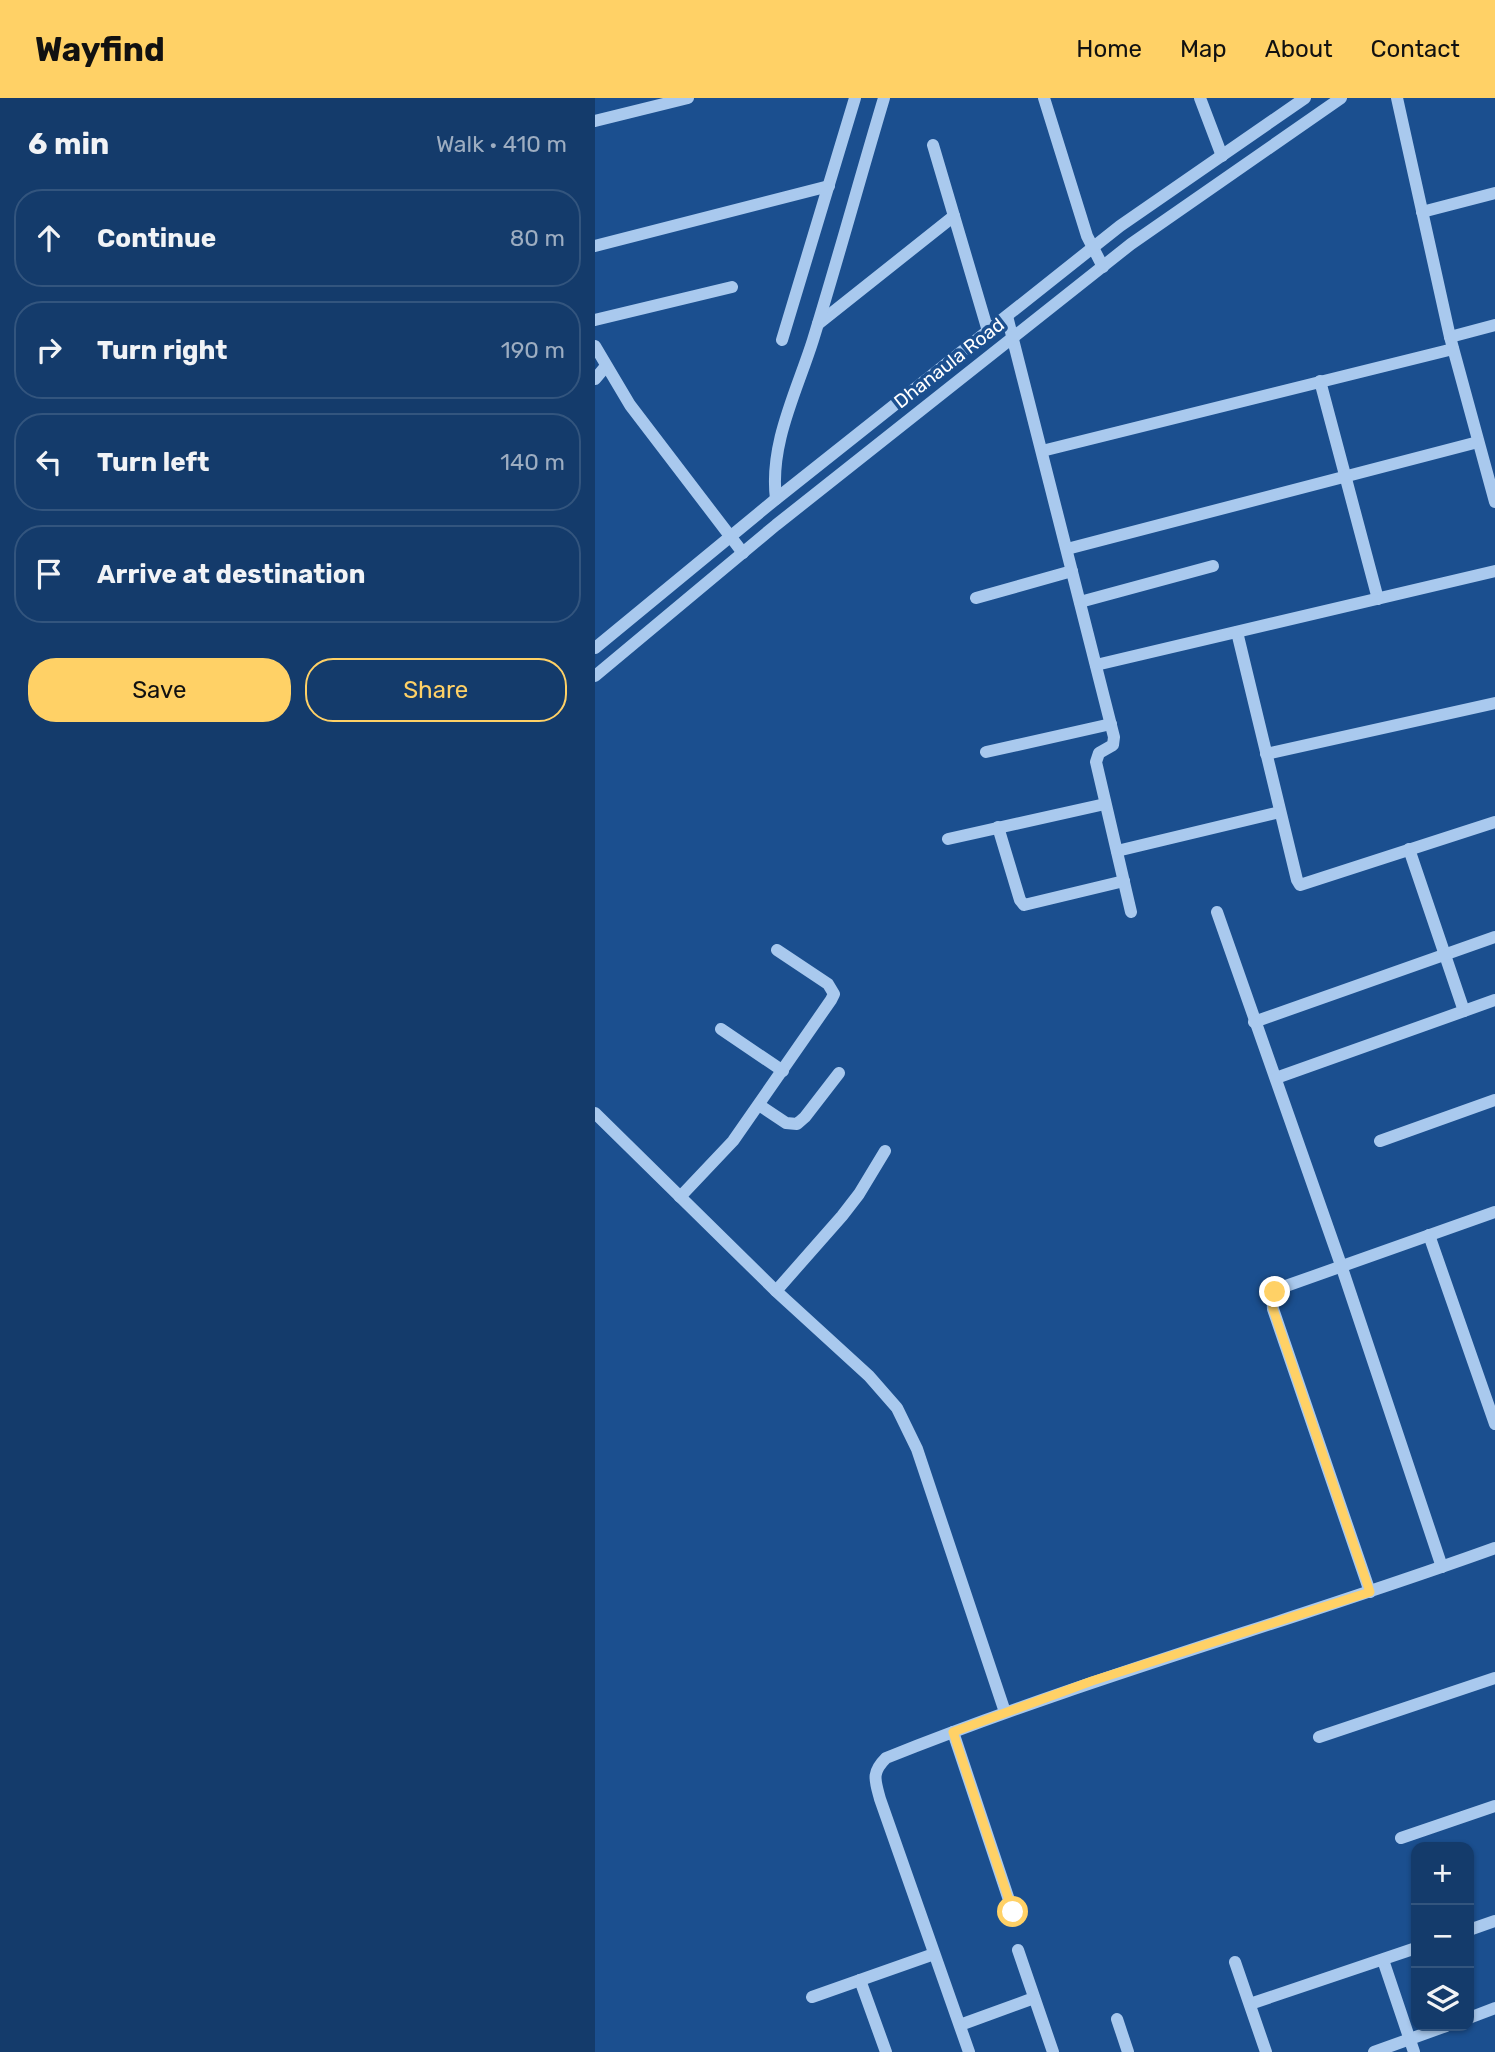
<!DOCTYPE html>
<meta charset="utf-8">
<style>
body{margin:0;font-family:Rubik,sans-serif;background:#214673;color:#f1f3f6}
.controls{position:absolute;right:21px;bottom:21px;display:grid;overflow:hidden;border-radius:14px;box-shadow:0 2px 5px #0004}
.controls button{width:63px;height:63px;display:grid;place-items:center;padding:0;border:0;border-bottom:2px solid #33557e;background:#143b6b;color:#f1f3f6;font:35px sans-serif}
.stop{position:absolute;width:21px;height:21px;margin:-16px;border:5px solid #ffd166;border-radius:50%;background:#fff}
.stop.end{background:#ffd166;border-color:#fff;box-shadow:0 2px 7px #0008}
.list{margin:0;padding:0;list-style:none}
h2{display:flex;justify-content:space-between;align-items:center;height:91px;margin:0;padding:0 28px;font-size:30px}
h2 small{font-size:23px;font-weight:400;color:#9dadc1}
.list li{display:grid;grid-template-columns:46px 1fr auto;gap:21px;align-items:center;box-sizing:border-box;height:98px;margin:0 14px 14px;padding:0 14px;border:2px solid #33557e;border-radius:28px}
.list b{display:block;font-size:26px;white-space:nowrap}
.list em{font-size:23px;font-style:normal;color:#9dadc1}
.actions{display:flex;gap:14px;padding:21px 28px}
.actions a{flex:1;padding:16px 0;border:2px solid #ffd166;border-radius:28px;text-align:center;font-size:24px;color:#ffd166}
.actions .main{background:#ffd166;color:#111}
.icon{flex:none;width:38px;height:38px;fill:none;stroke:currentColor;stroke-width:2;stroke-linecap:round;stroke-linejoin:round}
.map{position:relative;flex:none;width:900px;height:1954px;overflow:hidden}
header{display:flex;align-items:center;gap:42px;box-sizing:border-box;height:98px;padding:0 35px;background:#ffd166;color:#111}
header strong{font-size:33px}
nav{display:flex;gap:38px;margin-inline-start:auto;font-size:24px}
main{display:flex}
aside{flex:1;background:#143b6b}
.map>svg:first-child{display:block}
</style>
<header>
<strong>Wayfind</strong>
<nav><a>Home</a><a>Map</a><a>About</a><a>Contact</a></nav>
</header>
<main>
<aside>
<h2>6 min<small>Walk · 410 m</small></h2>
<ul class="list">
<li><svg class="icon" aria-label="ahead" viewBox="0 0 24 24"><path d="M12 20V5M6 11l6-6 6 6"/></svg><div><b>Continue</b></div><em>80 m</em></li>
<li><svg class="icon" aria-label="right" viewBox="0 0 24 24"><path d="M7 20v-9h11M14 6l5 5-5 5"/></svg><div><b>Turn right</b></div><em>190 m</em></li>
<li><svg class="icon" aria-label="left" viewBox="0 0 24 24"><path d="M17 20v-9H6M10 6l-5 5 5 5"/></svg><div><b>Turn left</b></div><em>140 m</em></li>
<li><svg class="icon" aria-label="arrive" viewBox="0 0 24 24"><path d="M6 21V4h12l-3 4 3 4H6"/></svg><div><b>Arrive at destination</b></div></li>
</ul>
<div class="actions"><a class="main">Save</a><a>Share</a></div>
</aside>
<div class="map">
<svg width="900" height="1954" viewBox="0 0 900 1954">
<rect width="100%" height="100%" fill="#1b4f8f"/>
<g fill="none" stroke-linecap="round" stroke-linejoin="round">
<g stroke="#a9c9ee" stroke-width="12">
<polyline points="449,0 492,138 508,169"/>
<polyline points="605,0 627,58"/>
<polyline points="802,0 855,239 900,404"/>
<polyline points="0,23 93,0"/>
<polyline points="338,47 393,233"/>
<polyline points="827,114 900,95"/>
<polyline points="0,148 234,88"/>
<polyline points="412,218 519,639 518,647 504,655 501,664 536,814"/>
<polyline points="0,222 137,189"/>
<polyline points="223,226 359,118"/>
<polyline points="855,239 900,227"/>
<polyline points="187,242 260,0"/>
<polyline points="0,248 35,307 148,455"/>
<polyline points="0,281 11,268"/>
<polyline points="725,283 783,501"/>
<polyline points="447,353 858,251"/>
<path d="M181,401c-7,-55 21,-108 37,-159 25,-81 47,-162 71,-242"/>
<polyline points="472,451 883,344"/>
<polyline points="381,500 477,473"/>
<polyline points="485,504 618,468"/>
<polyline points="642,534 702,782 705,787 900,724"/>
<polyline points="0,550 181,401 525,128 710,0"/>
<polyline points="501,567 900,473"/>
<polyline points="0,578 181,427 536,146 746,0"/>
<polyline points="391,654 516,626"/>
<polyline points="671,656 900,605"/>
<polyline points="403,729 425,802 429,807 529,783"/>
<polyline points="353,741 510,706"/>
<polyline points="814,751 869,913"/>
<polyline points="522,753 685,714"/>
<polyline points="622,814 746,1167 847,1469"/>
<polyline points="659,924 900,839"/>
<polyline points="126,931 188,973"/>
<polyline points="681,980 900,902"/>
<polyline points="164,1007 191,1025 202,1026 210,1019 244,975"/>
<polyline points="0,1015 181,1193 274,1278 302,1310 322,1351 410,1614"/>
<polyline points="785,1043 900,1002"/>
<polyline points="85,1099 138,1043 236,902 239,896 233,886 182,852"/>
<polyline points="834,1137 900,1326"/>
<polyline points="181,1193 247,1118 264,1096 290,1053"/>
<path d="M775,1494l-97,-283c-1,-11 1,-16 10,-22l212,-75"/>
<polyline points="358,1634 418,1814"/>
<polyline points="724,1639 900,1580"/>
<polyline points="806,1740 900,1708"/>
<polyline points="874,1832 900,1823"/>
<polyline points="423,1852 458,1954"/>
<polyline points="788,1862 819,1954"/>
<polyline points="640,1864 671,1954"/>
<polyline points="265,1882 291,1954"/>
<polyline points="217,1899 339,1856"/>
<polyline points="655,1906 821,1850"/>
<polyline points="874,1920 900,1910"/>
<polyline points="522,1921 533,1954"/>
<polyline points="365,1927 439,1900"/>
<path d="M374,1954l-89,-253c-5,-19 -9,-26 6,-41 200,-80 407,-137 609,-210"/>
<polyline points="779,1954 851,1928"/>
</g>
</g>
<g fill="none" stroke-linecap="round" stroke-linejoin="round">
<polyline stroke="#ffd166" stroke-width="9" points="418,1814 358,1634 497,1583 775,1494 678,1211 677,1201 680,1194"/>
</g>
<g text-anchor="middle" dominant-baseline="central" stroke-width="7" stroke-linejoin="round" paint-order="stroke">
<g font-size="19" fill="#fff" stroke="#1b4f8f">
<text transform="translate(354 265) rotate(-38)">Dhanaula Road</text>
</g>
</g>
</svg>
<div class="controls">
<button>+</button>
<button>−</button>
<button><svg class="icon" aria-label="layers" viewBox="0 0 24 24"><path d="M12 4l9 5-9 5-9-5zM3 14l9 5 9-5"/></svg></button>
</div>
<div class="stop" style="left:418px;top:1814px"></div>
<div class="stop end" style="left:680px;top:1194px"></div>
</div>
</main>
